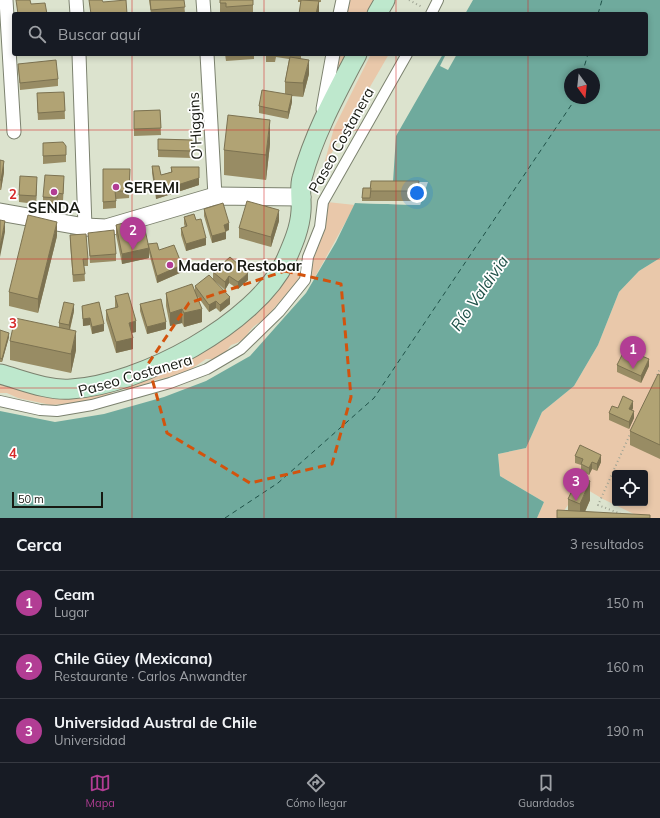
<!DOCTYPE html>
<html lang="es">
<meta charset="utf-8">
<style>
body{margin:0;font-family:Mulish,sans-serif;background:#20242c;color:#f1f3f6}
.controls{position:absolute;right:12px;bottom:12px;display:grid;overflow:hidden;border-radius:4px;box-shadow:0 2px 6px #0003}
.controls button{width:36px;height:36px;display:grid;place-items:center;padding:0;border:0;border-bottom:1px solid #363941;background:#171b24;color:#f1f3f6;font:20px sans-serif}
.compass{position:absolute;left:564px;top:68px;width:36px;height:36px;border-radius:50%;background:#171b24;box-shadow:0 2px 6px #0003;rotate:165deg}
.scale{position:absolute;left:12px;bottom:10px;width:91px;box-sizing:border-box;padding-left:4px;border:2px solid #171912;border-top:0;font-size:11px;line-height:14px;white-space:nowrap;color:#171912;-webkit-text-stroke:3px #fff;paint-order:stroke}
.you{position:absolute;left:417px;top:193px;width:14px;height:14px;margin:-10px;border:3px solid #fff;border-radius:50%;background:#1a73e8;box-shadow:0 0 0 6px #1a73e833}
.badge{display:grid;place-items:center;width:26px;height:26px;border-radius:50%;background:#b23d94;color:#fff;font-size:13px;font-weight:700}
.pin{position:absolute;translate:-50% -33px;filter:drop-shadow(0 1px 2px #0008)}
.pin::after{content:'';position:absolute;top:21px;width:14px;height:12px;background:inherit;clip-path:polygon(0 0,100% 0,50% 100%)}
.list{margin:0;padding:0;list-style:none}
h2{display:flex;justify-content:space-between;align-items:center;height:52px;margin:0;padding:0 16px;font-size:17px}
h2 small{font-size:13px;font-weight:400;color:#9ea1a6}
.list li{display:grid;grid-template-columns:26px 1fr auto;gap:12px;align-items:center;box-sizing:border-box;height:64px;padding:0 16px;border-top:1px solid #363941}
.list b{display:block;font-size:15px;white-space:nowrap}
.list p{margin:0;font-size:13px;white-space:nowrap;color:#9ea1a6}
.list em{font-size:13px;font-style:normal;color:#9ea1a6}
.icon{flex:none;width:22px;height:22px;fill:none;stroke:currentColor;stroke-width:2;stroke-linecap:round;stroke-linejoin:round}
.map{position:relative;flex:none;width:660px;height:518px;overflow:hidden}
.search{position:absolute;background:#171b24;box-shadow:0 2px 6px #0003;left:12px;right:12px;top:12px;height:44px;display:flex;align-items:center;gap:10px;box-sizing:border-box;padding:0 14px;border-radius:4px;color:#9ea1a6;font-size:15px}
.sheet{height:244px;background:#171b24}
nav{display:flex;justify-content:space-around;align-items:center;box-sizing:border-box;height:56px;border-top:1px solid #363941;background:#171b24;font-size:11px;color:#9ea1a6}
nav a{display:grid;justify-items:center;gap:2px}
nav .on{color:#b23d94}
.map>svg:first-child{display:block}
</style>
<div class="map">
<svg width="660" height="518" viewBox="0 0 660 518">
<rect width="100%" height="100%" fill="#dce3ce"/>
<g fill="#e9c8aa" fill-rule="evenodd">
<polygon points="348,0 375,0 368,14 345,14"/>
<polygon points="336,54 348,54 340,72 335,73"/>
<polygon points="371,54 389,54 323,168 334,128"/>
<polygon points="327,202 355,205 315,277 309,279 311,255"/>
<path d="M296,255l5,22 -38,44c-19,8 -11,18 -32,24l-6,8 -7,6h-12l-22,15 -29,6 -25,10 -10,-2 -15,9 -26,6 -28,2 -33,-7 -11,-5h-7v-11l53,14 111,-27z"/>
<path d="M660,258v260h-18l-39,-19 -22,-13 -22,32h-22l7,-16 -44,-26 -2,-22 28,-6 16,-36 32,-26 24,-41 21,-53 20,-21zM615,473h30v30h-30z"/>
</g>
<path fill="#6faa9d" fill-rule="evenodd" d="M473,0h187v258l-21,13 -20,21 -21,53 -24,41 -32,26 -16,36 -28,6 2,22 44,26 -7,16h-537v-107l55,11 49,-8 60,-17 42,-16 44,-25 56,-63 30,-51 19,-39 65,2 7,-23h-34l3,-46 47,-82h203v-40h-181zM570,74h24v24h-24z"/>
<g fill="#dce3ce">
<polygon points="446,54 457,54 448,70 440,66"/>
<polygon points="391,182 428,182 420,205 355,203 355,201 419,203 425,184 393,184"/>
</g>
<g fill="none" stroke-linecap="round" stroke-linejoin="round">
<g stroke="#1f5148" stroke-width="1" stroke-dasharray="5 4" stroke-linecap="butt">
<polyline points="598,14 602,0"/>
<polyline points="582,74 588,54"/>
<polyline points="225,518 278,483 374,398 576,98"/>
</g>
<defs>
<g id="pedestrian">
<polyline points="431,14 438,0"/>
<polyline points="0,401 40,410 57,411 92,405 170,383 207,369 241,349 279,312 305,280 308,257 320,227 323,202 407,54"/>
</g>
<g id="minor">
<polyline points="6,0 14,132"/>
<polyline points="76,0 77,14"/>
<polyline points="203,0 204,14"/>
<polyline points="340,14 343,0"/>
<polyline points="79,54 85,227"/>
<polyline points="207,54 215,196"/>
<polyline points="323,109 333,54"/>
</g>
<polyline id="tertiary" points="0,212 85,227 106,228 215,196 302,197"/>
<g id="secondary">
<polyline points="377,14 385,0"/>
<path d="M0,374c22,6 48,17 71,15 69,-4 185,-65 215,-129 7,-16 14,-32 15,-49 1,-10 -2,-23 1,-33 12,-44 34,-84 55,-124"/>
</g>
</defs>
<use href="#pedestrian" stroke="#7c826f" stroke-width="12"/>
<use href="#minor" stroke="#7c826f" stroke-width="15"/>
<use href="#tertiary" stroke="#7c826f" stroke-width="19"/>
<use href="#secondary" stroke="#7c826f" stroke-width="21"/>
<g stroke="#9ea393" stroke-width="2" stroke-dasharray="1 3" stroke-linecap="butt">
<polyline points="409,0 422,7"/>
<polyline points="657,375 660,369"/>
<polyline points="621,514 598,505 631,432"/>
</g>
<use href="#pedestrian" stroke="#fff" stroke-width="10"/>
<use href="#minor" stroke="#fff" stroke-width="13"/>
<use href="#tertiary" stroke="#fff" stroke-width="17"/>
<use href="#secondary" stroke="#bee8cd" stroke-width="19"/>
</g>
<g fill="#988c64">
<polygon points="149,0 184,0 185,14 151,14"/>
<rect x="220" y="0" width="33" height="14"/>
<polygon points="298,0 321,0 321,2 319,2 319,14 301,2 298,2"/>
<polygon points="225,54 254,54 254,59 226,61"/>
<polygon points="266,54 301,54 301,59 309,74 303,97 292,96 292,102 288,119 259,113 259,106 285,94 285,82 289,59 276,57 275,62 266,62"/>
<polygon points="18,64 58,79 58,86 20,90"/>
<polygon points="64,92 65,119 38,120 37,100"/>
<polygon points="160,110 161,135 134,136 134,111"/>
<polygon points="158,139 192,140 192,158 158,157"/>
<polygon points="43,143 66,146 66,162 43,164"/>
<polygon points="270,144 266,180 224,175 224,150"/>
<polygon points="0,160 4,172 1,190 0,190"/>
<polygon points="152,166 161,175 171,172 171,167 199,185 156,199 152,173"/>
<polygon points="103,169 130,169 129,198 116,199 116,208 103,209"/>
<polygon points="419,181 419,192 418,201 362,201 362,198 371,188"/>
<polygon points="64,183 63,201 58,200 57,205 43,204 43,197"/>
<polygon points="37,184 36,204 19,202 19,195"/>
<polygon points="204,209 229,230 226,231 226,239 212,243 204,216"/>
<polygon points="184,217 196,220 206,245 186,251 181,235 181,228 185,227 184,224"/>
<polygon points="279,221 271,247 239,238 239,228"/>
<polygon points="116,225 137,232 148,246 159,250 182,272 157,283 149,253 149,258 122,264 116,235"/>
<polygon points="88,233 116,254 116,261 90,263"/>
<polygon points="70,235 88,259 88,266 84,266 85,281 73,282 70,242"/>
<polygon points="57,236 38,313 9,306 9,292"/>
<polygon points="213,272 248,280 238,289 229,283 225,290 215,281 230,304 220,312 216,308 209,312 198,297 202,322 184,327 182,323 170,326 166,306 166,293 195,291 195,286 213,279"/>
<polygon points="115,296 136,332 132,333 133,349 116,353 106,320 106,310 115,308"/>
<polygon points="140,304 166,329 147,334 140,311"/>
<polygon points="82,306 104,331 92,334 90,325 83,326"/>
<polygon points="74,311 70,330 76,350 71,373 10,360 10,341 59,327 59,323"/>
<polygon points="0,330 9,337 2,362 0,362"/>
<polygon points="617,365 649,366 641,383 617,372"/>
<polygon points="660,375 660,459 630,445 630,431"/>
<polygon points="618,408 633,408 632,410 634,418 629,429 609,420 609,413"/>
<polygon points="575,456 601,462 597,471 592,469 589,475 581,471 581,465 575,463"/>
<polygon points="568,499 590,500 585,512 568,511"/>
</g>
<g fill="#7c7251">
<polygon points="319,1 319,14 316,14"/>
<polygon points="309,60 309,74 303,97 303,83"/>
<polygon points="292,95 292,102 288,119 288,112"/>
<polygon points="270,120 270,144 266,180 266,155"/>
<polygon points="4,161 4,172 1,190 1,180"/>
<polygon points="37,177 37,184 36,204 36,196"/>
<polygon points="199,178 199,185 156,199 156,192"/>
<polygon points="419,181 419,192 418,201 418,191"/>
<polygon points="279,210 279,221 271,247 271,237"/>
<polygon points="5,221 5,232 0,257 0,247"/>
<polygon points="57,222 57,236 38,313 38,299"/>
<polygon points="229,223 229,230 224,232 224,225"/>
<polygon points="226,232 226,239 212,243 212,236"/>
<polygon points="206,238 206,245 186,251 186,244"/>
<polygon points="149,248 149,258 122,264 122,254"/>
<polygon points="182,265 182,272 157,283 157,276"/>
<polygon points="248,273 248,280 238,289 238,282"/>
<polygon points="229,276 229,283 225,290 225,282"/>
<polygon points="230,297 230,304 220,312 220,305"/>
<polygon points="216,301 216,308 209,312 209,305"/>
<polygon points="74,304 74,311 69,332 69,325"/>
<polygon points="182,309 182,323 170,326 170,313"/>
<polygon points="202,309 202,322 184,327 184,313"/>
<polygon points="90,318 90,325 83,326 83,319"/>
<polygon points="136,321 136,332 129,333 129,323"/>
<polygon points="166,322 166,329 147,334 147,327"/>
<polygon points="104,324 104,331 92,334 92,327"/>
<polygon points="76,331 76,350 71,373 71,354"/>
<polygon points="9,333 9,337 2,362 2,359"/>
<polygon points="133,338 133,349 116,353 116,342"/>
<polygon points="649,359 649,366 641,383 641,376"/>
<polygon points="633,401 633,408 629,416 629,409"/>
<polygon points="634,411 634,418 629,429 629,422"/>
<polygon points="601,455 601,462 597,471 597,464"/>
<polygon points="592,462 592,469 589,475 589,468"/>
<polygon points="590,481 590,500 582,518 580,518 580,504"/>
</g>
<g fill="#b1a374" stroke="#7c7251">
<polygon points="16,0 30,0 31,4 45,3 47,14 18,14"/>
<polygon points="89,0 102,0 103,2 126,0 127,14 91,14"/>
<polygon points="150,0 184,0 185,7 151,10"/>
<polygon points="220,0 253,0 253,5 226,7 226,3 220,3"/>
<polygon points="301,0 319,1 316,14 299,14"/>
<polygon points="266,54 276,54 275,55 266,55"/>
<polygon points="290,57 309,60 303,83 285,82"/>
<polygon points="56,60 58,79 20,83 18,64"/>
<polygon points="262,90 292,95 288,112 259,106"/>
<polygon points="64,92 65,111 38,113 37,93"/>
<polygon points="160,110 161,128 134,129 134,111"/>
<polygon points="228,115 270,120 266,155 224,150"/>
<polygon points="158,139 192,140 192,151 158,150"/>
<polygon points="63,142 66,146 66,155 43,156 43,143"/>
<polygon points="0,160 4,161 1,180 0,180"/>
<polygon points="152,166 159,166 161,175 172,172 171,167 199,167 199,178 156,192"/>
<polygon points="103,169 130,169 129,191 115,191 116,201 103,202"/>
<polygon points="45,175 64,176 63,194 58,193 57,198 43,197"/>
<polygon points="20,176 37,177 36,196 19,195"/>
<polygon points="371,181 419,181 418,191 370,191"/>
<polygon points="363,188 371,188 370,198 362,198"/>
<polygon points="247,201 279,210 271,237 239,228"/>
<polygon points="223,203 229,223 224,225 226,232 212,236 204,209"/>
<polygon points="194,214 196,220 201,219 206,238 186,244 181,228 187,226 184,217"/>
<polygon points="28,215 57,222 38,299 9,292"/>
<polygon points="0,220 5,221 0,247"/>
<polygon points="134,220 137,232 145,230 149,248 122,254 116,225"/>
<polygon points="114,230 116,254 90,256 88,233"/>
<polygon points="86,234 88,259 83,259 85,274 73,275 70,235"/>
<polygon points="157,243 159,250 174,245 182,265 157,276 148,244"/>
<polygon points="230,257 248,273 238,282 229,276 225,282 213,272"/>
<polygon points="209,275 230,297 220,305 216,301 209,305 195,286"/>
<polygon points="192,284 202,309 184,313 182,309 170,313 166,293"/>
<polygon points="128,293 136,321 129,323 133,338 116,342 106,310 118,307 115,296"/>
<polygon points="161,299 166,322 147,327 140,304"/>
<polygon points="64,302 74,304 69,325 59,323"/>
<polygon points="99,302 104,324 92,327 90,318 83,319 82,306"/>
<polygon points="15,318 76,331 71,354 10,341"/>
<polygon points="0,330 9,333 2,359 0,358"/>
<polygon points="625,349 649,359 641,376 617,365"/>
<polygon points="658,374 660,375 660,445 630,431"/>
<polygon points="623,396 633,401 629,409 634,411 629,422 609,413 612,406 618,408"/>
<polygon points="580,445 601,455 597,464 592,462 589,468 581,464 583,459 575,456"/>
<polygon points="579,476 590,481 580,504 568,499"/>
<polygon points="557,510 650,515 650,518 557,518"/>
</g>
<path fill="none" stroke="#d3530d" stroke-width="3" stroke-dasharray="8 5" stroke-linejoin="round" d="M285,271l56,13 10,113 -19,67 -82,19 -83,-50 -19,-69 41,-61z"/>
<path fill="none" stroke="#d62828" stroke-width="1" stroke-opacity="0.55" d="M132,0v14M264,0v14M396,0v14M528,0v14M132,54v464M264,54v464M396,54v464M528,54v464M0,130h660M0,259h660M0,388h660"/>
<g fill="#b23d94" stroke="#fff" stroke-width="1.5">
<circle cx="116" cy="187" r="4"/>
<circle cx="54" cy="192" r="4"/>
<circle cx="170" cy="265" r="4"/>
</g>
<g text-anchor="middle" dominant-baseline="central" stroke-width="3.5" stroke-linejoin="round" paint-order="stroke">
<g font-size="15" fill="#171912" stroke="#fff">
<text transform="translate(195 126) rotate(-93)">O'Higgins</text>
<text transform="translate(341 140) rotate(-61)">Paseo Costanera</text>
<text transform="translate(135 375) rotate(-16)">Paseo Costanera</text>
</g>
<g font-size="15" font-weight="bold" fill="#171912" stroke="#fff" text-anchor="start">
<text x="124" y="187">SEREMI</text>
<text x="54" y="207" text-anchor="middle">SENDA</text>
<text x="178" y="265">Madero Restobar</text>
</g>
<g font-size="16" font-style="italic" fill="#1f5148" stroke="#fff">
<text transform="translate(479 293) rotate(-55)">Río Valdivia</text>
</g>
</g>
<g font-size="13" text-anchor="middle" font-weight="bold" fill="#d62828" stroke="#fff" stroke-width="3.5" stroke-linejoin="round" paint-order="stroke">
<text x="13" y="199">2</text>
<text x="13" y="328">3</text>
<text x="13" y="458">4</text>
</g>
</svg>
<div class="controls">
<button><svg class="icon" aria-label="locate" viewBox="0 0 24 24"><circle cx="12" cy="12" r="6"/><path d="M12 2v4M12 18v4M2 12h4M18 12h4"/></svg></button>
</div>
<svg class="compass" viewBox="-18 -18 36 36"><path d="M0-13l5 13h-10z" fill="#e53935"/><path d="M0 13l5-13h-10z" fill="#9ea1a6"/></svg>
<div class="scale">50 m</div>
<div class="you"></div>
<div class="pin badge" style="left:633px;top:369px">1</div>
<div class="pin badge" style="left:133px;top:250px">2</div>
<div class="pin badge" style="left:576px;top:501px">3</div>
<div class="search"><svg class="icon" aria-label="search" viewBox="0 0 24 24"><circle cx="10" cy="10" r="6"/><path d="M15 15l6 6"/></svg>Buscar aquí</div>
</div>
<section class="sheet">
<h2>Cerca<small>3 resultados</small></h2>
<ul class="list">
<li><span class="badge">1</span><div><b>Ceam</b><p>Lugar</p></div><em>150 m</em></li>
<li><span class="badge">2</span><div><b>Chile Güey (Mexicana)</b><p>Restaurante · Carlos Anwandter</p></div><em>160 m</em></li>
<li><span class="badge">3</span><div><b>Universidad Austral de Chile</b><p>Universidad</p></div><em>190 m</em></li>
</ul>
</section>
<nav>
<a class="on"><svg class="icon" aria-label="map" viewBox="0 0 24 24"><path d="M3 6l6-2 6 2 6-2v14l-6 2-6-2-6 2zM9 4v14M15 6v14"/></svg>Mapa</a>
<a><svg class="icon" aria-label="directions" viewBox="0 0 24 24"><path d="M12 3l9 9-9 9-9-9zM9 14v-3h6M13 9l2 2-2 2"/></svg>Cómo llegar</a>
<a><svg class="icon" aria-label="saved" viewBox="0 0 24 24"><path d="M7 4h10v16l-5-4-5 4z"/></svg>Guardados</a>
</nav>
